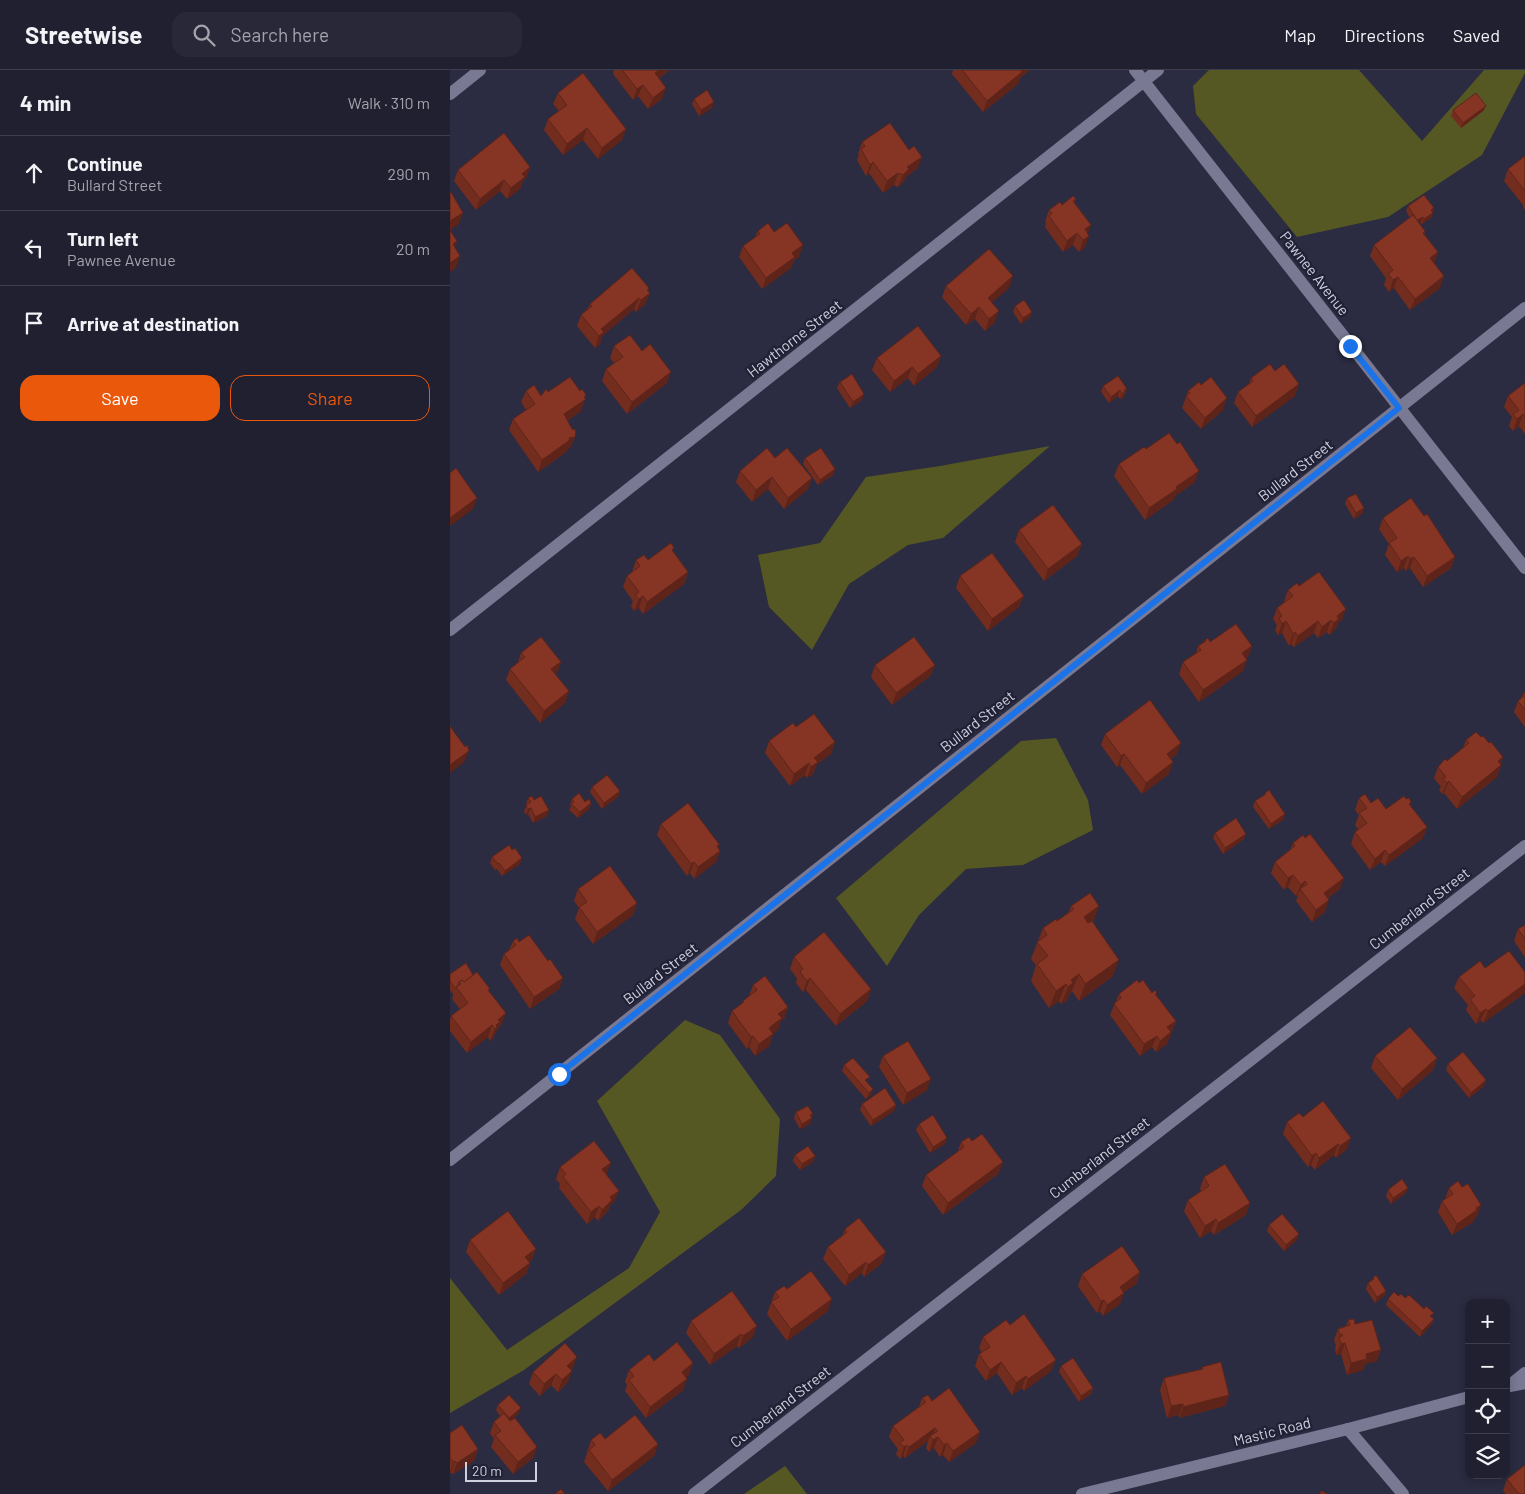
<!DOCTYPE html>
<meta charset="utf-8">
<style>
body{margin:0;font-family:Barlow,sans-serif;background:#282839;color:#f1f3f6}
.controls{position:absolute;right:15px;bottom:15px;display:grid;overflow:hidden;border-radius:10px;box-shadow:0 2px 8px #0003}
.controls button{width:45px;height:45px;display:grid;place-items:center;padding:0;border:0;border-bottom:1px solid #3d3e4d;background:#202031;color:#f1f3f6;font:25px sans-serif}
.scale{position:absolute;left:15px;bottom:12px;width:72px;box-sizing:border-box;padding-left:5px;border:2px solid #cfd0de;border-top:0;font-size:14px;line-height:18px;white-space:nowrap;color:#cfd0de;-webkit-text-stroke:4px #212136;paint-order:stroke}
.stop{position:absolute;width:15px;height:15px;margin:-11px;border:4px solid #1a73e8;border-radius:50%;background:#fff}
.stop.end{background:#1a73e8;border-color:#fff;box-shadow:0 1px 5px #0008}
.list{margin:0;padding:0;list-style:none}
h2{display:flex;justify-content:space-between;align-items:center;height:65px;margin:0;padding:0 20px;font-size:21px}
h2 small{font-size:16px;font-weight:400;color:#a2a3ab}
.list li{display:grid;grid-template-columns:32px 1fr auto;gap:15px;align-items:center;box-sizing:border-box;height:75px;padding:0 20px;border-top:1px solid #3d3e4d}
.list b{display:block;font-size:19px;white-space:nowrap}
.list p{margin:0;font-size:16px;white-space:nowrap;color:#a2a3ab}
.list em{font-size:16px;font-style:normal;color:#a2a3ab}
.actions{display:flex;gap:10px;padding:15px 20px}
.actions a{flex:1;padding:11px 0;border:1px solid #ea580c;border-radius:15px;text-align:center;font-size:18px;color:#ea580c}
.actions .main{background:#ea580c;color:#fff}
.icon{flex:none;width:28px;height:28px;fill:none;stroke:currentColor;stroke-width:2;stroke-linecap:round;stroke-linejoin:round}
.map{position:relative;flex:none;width:1075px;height:1424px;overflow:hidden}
header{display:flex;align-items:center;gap:30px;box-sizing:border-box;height:70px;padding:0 25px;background:#202031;border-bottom:1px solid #3d3e4d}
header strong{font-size:24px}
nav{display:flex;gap:28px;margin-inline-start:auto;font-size:18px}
.search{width:350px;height:45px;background:#282839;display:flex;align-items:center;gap:12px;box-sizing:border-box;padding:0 18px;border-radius:15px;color:#a2a3ab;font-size:19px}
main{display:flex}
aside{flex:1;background:#202031}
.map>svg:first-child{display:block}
</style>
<header>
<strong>Streetwise</strong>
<div class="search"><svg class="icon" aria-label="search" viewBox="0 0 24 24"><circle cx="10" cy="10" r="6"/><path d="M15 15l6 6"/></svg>Search here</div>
<nav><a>Map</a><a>Directions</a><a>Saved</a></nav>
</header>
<main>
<aside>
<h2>4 min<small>Walk · 310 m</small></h2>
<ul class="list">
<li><svg class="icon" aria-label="ahead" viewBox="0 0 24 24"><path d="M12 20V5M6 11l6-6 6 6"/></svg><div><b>Continue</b><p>Bullard Street</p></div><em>290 m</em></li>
<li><svg class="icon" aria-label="left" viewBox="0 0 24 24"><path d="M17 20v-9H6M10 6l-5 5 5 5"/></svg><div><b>Turn left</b><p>Pawnee Avenue</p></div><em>20 m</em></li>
<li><svg class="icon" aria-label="arrive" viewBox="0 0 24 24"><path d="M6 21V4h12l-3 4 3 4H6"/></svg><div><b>Arrive at destination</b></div></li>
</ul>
<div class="actions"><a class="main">Save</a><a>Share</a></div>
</aside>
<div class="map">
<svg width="1075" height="1424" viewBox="0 0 1075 1424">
<rect width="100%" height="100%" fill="#2b2b41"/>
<g fill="#565823">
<polygon points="759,0 909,0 972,71 1034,0 1075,0 1075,3 1032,85 938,147 847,167 746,44 743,16"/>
<polygon points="600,376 493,468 458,475 399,514 362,580 319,537 308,485 370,473 416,407 490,396"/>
<polygon points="606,668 638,730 643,760 573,795 516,799 469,845 437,896 386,828 571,671"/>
<polygon points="235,950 270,965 330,1049 326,1106 291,1140 74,1300 0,1343 0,1208 57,1280 179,1198 210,1142 147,1031"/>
<polygon points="335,1396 357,1424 294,1424"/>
</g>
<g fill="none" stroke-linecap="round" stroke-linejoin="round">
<g stroke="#797994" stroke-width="12">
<polyline points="685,0 1075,498"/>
<polyline points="0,24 30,0"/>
<polyline points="0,560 708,0"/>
<polyline points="0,1090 1075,238"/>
<polyline points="1059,1316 1075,1303"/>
<polyline points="898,1359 953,1424"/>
<polyline points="244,1424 1075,776"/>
</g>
<g stroke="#797994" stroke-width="12">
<polyline points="1056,1317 1075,1313"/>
<polyline points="632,1424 898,1359 1019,1327"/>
</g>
</g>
<g fill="#732d1f">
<polygon points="164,0 220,0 209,8 212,29 198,39 188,26 183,30 163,4"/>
<polygon points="503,0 580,0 570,8 568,14 533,42 502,4"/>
<polygon points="108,23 176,59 172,70 148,89 133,70 113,85 94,60 98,49 109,41 103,34"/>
<polygon points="244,29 262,38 249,46 242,34"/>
<polygon points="1036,36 1033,41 1011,58 1001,46 1003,40"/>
<polygon points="412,72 468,98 456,107 455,110 448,117 444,115 433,123 419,103 416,106 407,90 409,85 408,84"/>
<polygon points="1075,86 1075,140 1073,137 1073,135 1054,111 1058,99"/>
<polygon points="80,97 76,108 73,110 70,119 57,129 50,121 26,140 4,111 8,100"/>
<polygon points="626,129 624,133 638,164 635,177 629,182 623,175 613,182 595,157 596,153 595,152 599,140"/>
<polygon points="958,136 984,138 981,148 972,154 971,153 969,153 975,161 974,165 988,182 984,193 990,218 960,240 944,218 939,222 934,215 936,208 920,186 924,175 960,148 956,141"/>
<polygon points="308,161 324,162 349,187 344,190 341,198 312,219 289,187 293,176 305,167"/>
<polygon points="496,216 559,218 542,232 545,252 535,261 525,249 516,255 492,227"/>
<polygon points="198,221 200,223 195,234 186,242 184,239 152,266 150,274 145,278 127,256 131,245 138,238 140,234"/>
<polygon points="565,236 582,242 580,247 571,254 563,242"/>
<polygon points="164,276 217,313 177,344 152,311 156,299 164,293 160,288"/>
<polygon points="491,286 487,297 464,316 458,308 440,322 422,300 427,288"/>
<polygon points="825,301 845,326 802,357 784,333 788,322 799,314 801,308"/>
<polygon points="390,312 412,330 400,338 387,318"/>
<polygon points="1075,313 1075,364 1069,356 1063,361 1059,356 1062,347 1054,337 1058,326"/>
<polygon points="653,316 677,319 673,328 670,329 668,326 659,333 651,322"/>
<polygon points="76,321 91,326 98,322 130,321 136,325 131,341 117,351 125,367 120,378 117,379 116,382 88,402 59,360 63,349 76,340 71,332"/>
<polygon points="738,321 773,340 751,359 732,338"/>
<polygon points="696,379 745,412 725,426 723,430 695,450 664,406 669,394"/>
<polygon points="325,388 358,419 334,439 318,419 302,432 286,412 290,401"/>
<polygon points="355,388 385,399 383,405 368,415 353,394"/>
<polygon points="897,428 914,438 912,444 904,449 895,434"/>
<polygon points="974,446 1005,487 1001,498 973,517 960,498 956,501 954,498 947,502 935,485 939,474 929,459 933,448"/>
<polygon points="569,460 632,474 627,486 594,511 565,472"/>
<polygon points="223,482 238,502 234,514 193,544 189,538 184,541 181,536 183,531 173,517 177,506 182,502 186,490 198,490"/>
<polygon points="510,506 569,537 538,561 506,518"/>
<polygon points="849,516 892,550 888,553 885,560 879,565 877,562 868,568 864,563 844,577 841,574 839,576 832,563 828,565 825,560 827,555 823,549 827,538 835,532 834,531 838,520"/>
<polygon points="755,570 760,572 802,576 798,587 796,588 793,601 749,632 729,604 733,592 746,583 748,576 754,572"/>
<polygon points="71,583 111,592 107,603 105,604 119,621 115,633 90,653 56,610 60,599 68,592"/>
<polygon points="425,595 485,595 480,606 442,635 421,607"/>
<polygon points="1075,622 1075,657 1064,642 1068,631 1071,628 1073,624"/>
<polygon points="346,657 385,672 381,684 367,694 363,704 357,708 355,705 340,716 315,683 319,671"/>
<polygon points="655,664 727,684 721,689 719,704 692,724 670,695 667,697 651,675"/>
<polygon points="1031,667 1039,673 1053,687 1051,694 1051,695 1047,707 1007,739 994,723 992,724 989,720 991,717 984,708 988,697 997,691 1013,678 1016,670"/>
<polygon points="142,717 170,721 168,727 152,739 140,722"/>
<polygon points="815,723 835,744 833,750 819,759 803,737 805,731 814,726"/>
<polygon points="78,728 84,730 99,740 97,746 83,753 78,744 76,745 74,741 77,735 76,734"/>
<polygon points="909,728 936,739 956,729 961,732 960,735 977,757 973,768 935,796 931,792 920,800 901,774 905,762 909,760 905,755 909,745 905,740"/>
<polygon points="122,729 141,733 139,739 128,748 119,740 121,736 120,735"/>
<polygon points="211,754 269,774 268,777 270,781 266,792 244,809 240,803 237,806 207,765"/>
<polygon points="765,763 794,769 773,784 763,768"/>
<polygon points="843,773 890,819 878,828 875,842 862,852 846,831 848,825 846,826 838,817 834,820 821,803 825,792 840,780"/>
<polygon points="42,787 70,794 52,806 47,799 45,800 40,793"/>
<polygon points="128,819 187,833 183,845 143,874 125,849 129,838 124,831"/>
<polygon points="621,836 649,836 643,852 663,906 629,931 622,921 620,923 617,930 611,934 609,931 599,938 581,911 586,895 581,889 593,858 607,851 619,842"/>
<polygon points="1075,855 1075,887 1064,871 1068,859"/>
<polygon points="63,871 69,872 98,891 113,908 109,919 80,939 50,895 54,884 59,880"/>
<polygon points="344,887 421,919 417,931 386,956 356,920 353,922 346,913 347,908 340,899"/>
<polygon points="1035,898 1075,902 1075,923 1033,953 1031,950 1026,954 1016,940 1018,935 1004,918 1009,907"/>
<polygon points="0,904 23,905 39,921 52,954 48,958 43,968 40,971 38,967 17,983 0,961 0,950 1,946 10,939 2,929 4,923 3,924 0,920"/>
<polygon points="689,913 706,925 726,951 717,974 706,982 702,977 690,986 660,945 669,924"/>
<polygon points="303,915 338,937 334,949 331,950 328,960 323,964 319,976 305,986 299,977 297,979 278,953 282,941 291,935 293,931 299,926"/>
<polygon points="433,986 477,1020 453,1035 429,997"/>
<polygon points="925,986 987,988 983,1000 948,1030 921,998"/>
<polygon points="998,994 1034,1016 1019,1028 996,1000"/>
<polygon points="394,995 417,1012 421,1025 416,1029 392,1001"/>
<polygon points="412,1034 446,1035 444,1041 421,1056 410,1040"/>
<polygon points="346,1042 361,1047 360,1054 350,1059 344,1048"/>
<polygon points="853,1047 897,1079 886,1088 884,1085 865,1100 861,1095 858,1097 833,1064 837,1052"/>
<polygon points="469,1054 495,1074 480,1083 466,1060"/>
<polygon points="522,1071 549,1103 493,1145 472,1116 476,1105 508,1081 511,1072"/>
<polygon points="345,1085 365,1086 363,1092 350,1100 343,1091"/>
<polygon points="110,1097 156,1105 164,1132 160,1135 158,1141 148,1151 145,1147 137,1154 109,1118 110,1114 106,1109"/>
<polygon points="754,1107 796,1145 764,1165 761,1161 750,1168 734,1141 738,1130 751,1121 750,1119"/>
<polygon points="1012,1117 1031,1135 1027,1146 1025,1148 1023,1152 1002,1165 988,1142 992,1131 995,1129 999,1118"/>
<polygon points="938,1120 956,1123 941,1134 936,1126"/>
<polygon points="819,1155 847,1170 834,1181 817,1161"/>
<polygon points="395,1159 436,1182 431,1194 414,1207 412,1203 395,1216 373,1189 378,1177 392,1166"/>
<polygon points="20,1170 82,1190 79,1192 80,1193 76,1204 49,1225 16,1182"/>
<polygon points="690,1202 686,1214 674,1222 670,1234 653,1246 650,1241 647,1243 628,1216 632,1204"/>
<polygon points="923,1208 936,1221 934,1226 925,1233 916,1219 918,1213 922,1210"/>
<polygon points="337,1219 378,1241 337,1271 317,1244 325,1222"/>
<polygon points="948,1226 955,1228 984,1249 981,1255 970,1267 936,1235 938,1229"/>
<polygon points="898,1250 905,1254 927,1291 915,1294 913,1300 897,1305 891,1284 886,1285 885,1278 886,1276 884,1270 888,1259 896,1256"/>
<polygon points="241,1251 303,1267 289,1278 287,1276 260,1295 236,1263"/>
<polygon points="533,1267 601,1301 574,1321 572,1318 562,1325 547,1303 536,1311 525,1296 529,1284 532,1283 529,1278"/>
<polygon points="204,1291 239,1305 236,1307 233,1320 196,1348 175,1321 177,1315 175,1312 179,1300"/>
<polygon points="611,1296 643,1318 641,1324 629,1332 609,1302"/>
<polygon points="752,1297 779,1325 775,1336 729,1348 729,1345 717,1348 710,1320 714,1308 752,1299"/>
<polygon points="123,1298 121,1300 118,1312 108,1322 101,1315 90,1326 79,1314 83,1302"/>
<polygon points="472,1328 482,1331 530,1362 526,1373 499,1392 493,1385 490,1387 484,1378 479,1382 476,1378 478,1371 455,1388 453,1386 450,1389 446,1384 448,1379 439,1367 443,1356 469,1337"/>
<polygon points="48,1335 68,1344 60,1351 87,1377 83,1388 63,1404 41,1377 44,1369 40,1363 44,1352 50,1346 46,1340"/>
<polygon points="0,1363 28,1379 24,1391 3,1404 1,1403 0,1403"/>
<polygon points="155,1369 208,1374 204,1386 158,1421 134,1392 141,1370"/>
<polygon points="1057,1409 1075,1424 1056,1424 1053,1421"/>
</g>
<g fill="#5e2419">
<polygon points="209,0 220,0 201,14 205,3"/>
<polygon points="570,0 580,0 570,8 568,14 533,42 537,31"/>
<polygon points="193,15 188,26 183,30 187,19"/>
<polygon points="216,18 212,29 198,39 203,28"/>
<polygon points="264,32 262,38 249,46 251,40"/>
<polygon points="1036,36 1033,41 1011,58 1013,53"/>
<polygon points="137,58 133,70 113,85 117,74"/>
<polygon points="176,59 172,70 148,89 152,78"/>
<polygon points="472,87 468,98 456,107 455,110 448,117 453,105 457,97"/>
<polygon points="423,92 419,103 416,106 420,95"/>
<polygon points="80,97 76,108 73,110 70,119 57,129 61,118 72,104"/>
<polygon points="448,103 444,115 433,123 437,111"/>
<polygon points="54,110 50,121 26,140 30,129"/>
<polygon points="984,138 981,148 972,154 974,149"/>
<polygon points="13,143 9,154 0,160 0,151"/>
<polygon points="973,147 971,153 965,156 967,150"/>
<polygon points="641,155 637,166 635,159"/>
<polygon points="627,163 623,175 613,182 617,171"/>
<polygon points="639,166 635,177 629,182 633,170"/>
<polygon points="7,171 3,183 3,174"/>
<polygon points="353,175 349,187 344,190 341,198 312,219 316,208 342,183"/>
<polygon points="988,182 984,194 980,188"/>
<polygon points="10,186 6,198 0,202 0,193"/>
<polygon points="563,206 559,218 534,239 538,228"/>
<polygon points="994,206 990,218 960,240 965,229"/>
<polygon points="948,207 944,218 939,222 943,210"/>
<polygon points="199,218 196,226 200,223 195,234 186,242 191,230 197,220"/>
<polygon points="189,228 184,239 152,266 150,274 145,278 151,259"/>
<polygon points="529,237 525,249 516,255 521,244"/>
<polygon points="549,241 545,252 535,261 539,249"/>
<polygon points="582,242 580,247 571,254 573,248"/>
<polygon points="491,286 487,297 464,316 468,304"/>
<polygon points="462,297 458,308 440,322 444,311"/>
<polygon points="221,302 217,313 177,344 182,332"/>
<polygon points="849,314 845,326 802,357 806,346"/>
<polygon points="677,319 673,328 670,329 674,320"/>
<polygon points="670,320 668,326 659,333 661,327"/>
<polygon points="414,324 412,330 400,338 403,332"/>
<polygon points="136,325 131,341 109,356 114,344"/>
<polygon points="777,328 773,340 751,359 755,348"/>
<polygon points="1073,344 1069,356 1063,361 1067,349"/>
<polygon points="125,367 120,378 117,379 116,382 88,402 92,390 119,368"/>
<polygon points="385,399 383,405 368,415 370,410"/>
<polygon points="749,401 745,412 725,426 723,430 695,450 699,438 726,417"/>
<polygon points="322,407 318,419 302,432 306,420"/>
<polygon points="362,408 358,419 334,439 338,428"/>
<polygon points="27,428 23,439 0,456 0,448"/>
<polygon points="914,438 912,444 904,449 906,443"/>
<polygon points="632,474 627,486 594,511 598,499"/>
<polygon points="958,486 954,498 947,502 951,491"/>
<polygon points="964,487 960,498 956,501 960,489"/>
<polygon points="1005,487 1001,498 973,517 977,506"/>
<polygon points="238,502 234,514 193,544 197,532"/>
<polygon points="193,526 189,538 184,541 189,529"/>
<polygon points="574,526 569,537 538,561 542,549"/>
<polygon points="896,539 892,550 888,553 885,560 879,565 887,546"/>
<polygon points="881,550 877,562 868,568 872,557"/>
<polygon points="836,551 832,563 828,565 832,554"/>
<polygon points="868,551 864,563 844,577 848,566"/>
<polygon points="845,562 841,574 839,576 843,564"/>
<polygon points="802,576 798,587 788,594 792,583"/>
<polygon points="797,590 793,601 749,632 753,620"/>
<polygon points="111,592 107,603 97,611 101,599"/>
<polygon points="485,595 480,606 442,635 446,623"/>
<polygon points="119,621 115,633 90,653 94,641"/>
<polygon points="385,672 381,684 367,694 363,704 357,708 364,688"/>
<polygon points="731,673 727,684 713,695 717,684"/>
<polygon points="19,681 14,692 0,703 0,695"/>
<polygon points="674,684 670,695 667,697 671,686"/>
<polygon points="1053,687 1050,696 1051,695 1047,707 1007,739 1012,727 1048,691"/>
<polygon points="723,692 719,704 692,724 696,713"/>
<polygon points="359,693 355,705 340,716 344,704"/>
<polygon points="999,711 994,723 992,724 997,713"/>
<polygon points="170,721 168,727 152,739 154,733"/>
<polygon points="141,733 139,739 128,748 130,742"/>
<polygon points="81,738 78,744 76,745 78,739"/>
<polygon points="99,740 97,746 83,753 85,747"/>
<polygon points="835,744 833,750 819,759 821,754"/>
<polygon points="977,757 973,768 935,796 939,785"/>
<polygon points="796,764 794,769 773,784 775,778"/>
<polygon points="269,774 265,784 270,781 266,792 244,809 248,797"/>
<polygon points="935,780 931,792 920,800 925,789"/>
<polygon points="72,788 70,794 52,806 55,801"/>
<polygon points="244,792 240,803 237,806 241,794"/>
<polygon points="843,805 838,817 834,820 838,808"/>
<polygon points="894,808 890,819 870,834 874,823"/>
<polygon points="855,811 851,821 850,819 848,825 846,826 851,815"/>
<polygon points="879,830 875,842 862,852 866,840"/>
<polygon points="187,833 183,845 143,874 147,862"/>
<polygon points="649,836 643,853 627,863 634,847"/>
<polygon points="669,890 663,906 629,931 635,914"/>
<polygon points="629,904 622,921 620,923 617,930 611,934 621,910"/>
<polygon points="113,908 109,919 80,939 84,927"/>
<polygon points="360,908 356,920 353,922 357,911"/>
<polygon points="616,914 609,931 599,938 606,921"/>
<polygon points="1075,914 1075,923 1033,953 1038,941"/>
<polygon points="421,919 417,931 386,956 390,944"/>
<polygon points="338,937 334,949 331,950 328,960 315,970 319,958 328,944"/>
<polygon points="1036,939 1031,950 1026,954 1030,943"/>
<polygon points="56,943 52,954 48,958 43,968 40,971 48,950"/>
<polygon points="726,951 717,974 706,982 710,971 717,957"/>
<polygon points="42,955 38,967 17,983 21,972"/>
<polygon points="323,964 319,976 305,986 309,974"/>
<polygon points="303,966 299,977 297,979 301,967"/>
<polygon points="707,966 702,977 690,986 694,974"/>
<polygon points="987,988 983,1000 948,1030 952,1019"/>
<polygon points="481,1009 477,1020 453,1035 457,1023"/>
<polygon points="1036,1010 1034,1016 1019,1028 1021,1023"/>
<polygon points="423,1019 421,1025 416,1029 419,1023"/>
<polygon points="446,1035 444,1041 421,1056 423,1050"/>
<polygon points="363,1044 360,1054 350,1059 352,1054"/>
<polygon points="497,1068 495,1074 480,1083 483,1077"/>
<polygon points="901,1068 897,1079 886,1088 890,1076"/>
<polygon points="888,1074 884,1085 865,1100 869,1088"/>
<polygon points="866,1083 861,1095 858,1097 862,1086"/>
<polygon points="365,1086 363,1092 350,1100 352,1094"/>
<polygon points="553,1092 549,1103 493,1145 498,1133"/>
<polygon points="161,1093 156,1105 152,1099"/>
<polygon points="958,1118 956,1123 941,1134 943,1128"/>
<polygon points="169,1121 164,1132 160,1135 158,1141 148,1151 152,1140 160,1127"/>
<polygon points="800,1133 796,1145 764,1165 768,1153"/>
<polygon points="1031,1135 1027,1146 1025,1148 1023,1152 1002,1165 1007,1154"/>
<polygon points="149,1136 145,1147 137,1154 141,1142"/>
<polygon points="766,1149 761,1161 750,1168 755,1156"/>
<polygon points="849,1164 847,1170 834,1181 836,1175"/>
<polygon points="86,1179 82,1190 71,1198 75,1187"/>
<polygon points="436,1182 431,1194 414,1207 418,1195"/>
<polygon points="416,1192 412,1203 395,1216 399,1205"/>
<polygon points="80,1193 76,1204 49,1225 53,1213"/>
<polygon points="690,1202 686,1214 665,1228 670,1217"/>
<polygon points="936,1221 934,1226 925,1233 927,1227"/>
<polygon points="674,1223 670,1234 653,1246 657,1235"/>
<polygon points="382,1229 378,1241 337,1271 341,1259"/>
<polygon points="654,1230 650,1241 647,1243 651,1231"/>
<polygon points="984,1249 981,1255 970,1267 972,1261"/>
<polygon points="307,1256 303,1267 289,1278 293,1266"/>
<polygon points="291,1264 287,1276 260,1295 264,1284"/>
<polygon points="895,1273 891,1284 886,1285 891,1274"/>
<polygon points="931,1280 927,1291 915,1294 913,1300 897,1305 901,1293 916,1284"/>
<polygon points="127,1287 123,1298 113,1307 117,1296"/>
<polygon points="606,1290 601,1301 574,1321 578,1309"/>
<polygon points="551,1292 547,1303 536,1311 540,1300"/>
<polygon points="243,1293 239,1305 228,1314 232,1302"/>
<polygon points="122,1301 118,1312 108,1322 112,1310"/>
<polygon points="106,1304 101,1315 90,1326 94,1314"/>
<polygon points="576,1306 572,1318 562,1325 566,1313"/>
<polygon points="237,1309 233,1320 196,1348 200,1337"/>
<polygon points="643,1318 641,1324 629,1332 631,1326"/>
<polygon points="779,1325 775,1336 729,1348 733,1337"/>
<polygon points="733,1334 729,1345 717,1348 721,1336"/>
<polygon points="71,1338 68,1344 57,1354 59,1348"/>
<polygon points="485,1358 482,1368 480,1366 478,1371 455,1388 459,1377"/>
<polygon points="530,1362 526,1373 499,1392 503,1381"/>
<polygon points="488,1367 484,1378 479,1382 483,1370"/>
<polygon points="497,1373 493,1385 490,1387 494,1375"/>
<polygon points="208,1374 204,1386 158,1421 162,1410"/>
<polygon points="457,1375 453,1386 450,1389 454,1377"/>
<polygon points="87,1377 83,1388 63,1404 68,1392"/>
<polygon points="28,1379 24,1391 3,1404 7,1393"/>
<polygon points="5,1391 1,1403 0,1403 4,1392"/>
</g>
<g fill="#863424" stroke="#5e2419">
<polygon points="172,0 209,0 205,3 216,18 203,28 193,15 187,19"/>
<polygon points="512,0 571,0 572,2 537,31"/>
<polygon points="133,3 176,59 152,78 137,58 117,74 98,49 117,35 108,23"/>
<polygon points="257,20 264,32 251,40 244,29"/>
<polygon points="1026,23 1036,36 1013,53 1003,40"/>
<polygon points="440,53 459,80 464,76 472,87 457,97 459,99 453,105 448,103 437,111 423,92 420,95 411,79 415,76 412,72"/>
<polygon points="54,63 80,97 72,104 75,107 61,118 54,110 30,129 8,100"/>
<polygon points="1075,86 1075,121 1058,99"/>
<polygon points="1,122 13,143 0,151 0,123"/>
<polygon points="974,125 984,138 981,140 983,143 974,149 973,147 967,150 958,136"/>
<polygon points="623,126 626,129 623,131 641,155 635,159 639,166 633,170 627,163 617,171 599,146 602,143 599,140 610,132 612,135"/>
<polygon points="963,145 975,161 973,163 988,182 980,188 994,206 965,229 948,207 943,210 938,204 943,200 924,175"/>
<polygon points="318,153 324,162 337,153 353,175 342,183 345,187 316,208 293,176 310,164 308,161"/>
<polygon points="0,160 7,171 3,174 10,186 0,193"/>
<polygon points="539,179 563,206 538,228 549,241 539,249 529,237 521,244 496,216"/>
<polygon points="182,198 199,218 197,220 200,223 191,230 189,228 151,259 154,262 149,266 131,245 142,236 140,234"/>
<polygon points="574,230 582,242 573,248 565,236"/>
<polygon points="468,256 491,286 468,304 462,297 444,311 427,288"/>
<polygon points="180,265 192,281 200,274 221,302 182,332 156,299 173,287 164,276"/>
<polygon points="820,294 825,301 834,294 849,314 806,346 788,322 803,311 801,308"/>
<polygon points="402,304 414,324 403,332 390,312"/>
<polygon points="668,306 677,319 674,320 675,322 672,324 670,320 661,327 653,316"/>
<polygon points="120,307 130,321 132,319 136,325 134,327 136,329 114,344 122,359 126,360 125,367 119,368 120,370 92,390 63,349 85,334 76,321 84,315 91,326 96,319 98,322"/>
<polygon points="761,307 777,328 755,348 736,326 740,323 738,321 749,312 751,315"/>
<polygon points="1075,313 1075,347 1073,344 1067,349 1063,344 1069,340 1058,326"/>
<polygon points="719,363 727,374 730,372 749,401 726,417 727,419 699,438 669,394 694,377 696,379"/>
<polygon points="317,378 325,388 337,378 362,408 338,428 322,407 306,420 290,401"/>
<polygon points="371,378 385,399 370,410 355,388"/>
<polygon points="6,398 27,428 0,448 0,403"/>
<polygon points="906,424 914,438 906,443 897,428"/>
<polygon points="961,428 974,446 977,444 1005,487 977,506 964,487 960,489 958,486 951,491 939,473 947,468 933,448"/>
<polygon points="603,435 632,474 598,499 569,460"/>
<polygon points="221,473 224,478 222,480 238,502 197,532 193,526 189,529 185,525 189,522 177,506 190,496 186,490 194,485 198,490"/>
<polygon points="542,483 574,526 542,549 510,506"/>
<polygon points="869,502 896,539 887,546 889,549 883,553 881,550 872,557 868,551 848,566 845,562 843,564 836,551 832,554 829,548 832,546 827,538 843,526 838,520 847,513 849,516"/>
<polygon points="786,554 802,576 792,583 797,590 753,620 733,592 751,580 748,576 756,571 755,570 758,568 760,572"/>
<polygon points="91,567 111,592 101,599 119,621 94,641 60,599 75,587 71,583"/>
<polygon points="464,567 485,595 446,623 425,595"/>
<polygon points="1075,622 1075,640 1068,631 1074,626 1073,624"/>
<polygon points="700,630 731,673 717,684 723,692 696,713 674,684 671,686 655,664"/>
<polygon points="364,644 385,672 364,688 368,692 361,697 359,693 344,704 319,671 343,653 346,657"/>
<polygon points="0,656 15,677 17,675 19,681 0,695"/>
<polygon points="1026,662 1031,667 1033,666 1039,673 1041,672 1053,687 1048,691 1051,695 1012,727 999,711 997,713 993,709 996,707 988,697 995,689 997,691 1019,673 1016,670"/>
<polygon points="157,705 170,721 154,733 142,717"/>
<polygon points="819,720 835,744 821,754 805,731 816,724 815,723"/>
<polygon points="129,723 135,732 139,729 141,733 130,742 121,734 124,732 122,729"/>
<polygon points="915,724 921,733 928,728 936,739 954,726 956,729 959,728 961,732 959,734 977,757 939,785 935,780 925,789 905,762 917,753 909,743 917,738 909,728"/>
<polygon points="82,726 84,730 91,726 99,740 85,747 81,738 78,739 76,735 81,732 78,728"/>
<polygon points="238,733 269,774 267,776 270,781 248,797 244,792 241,794 211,754"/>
<polygon points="786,748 796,764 775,778 765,763"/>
<polygon points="860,764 894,808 874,823 879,830 866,840 850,819 857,814 855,811 851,815 843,805 838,808 825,792 845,776 843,773 853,765 855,768"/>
<polygon points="59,775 62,780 65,778 72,788 55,801 49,793 48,794 42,787"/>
<polygon points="160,796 187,833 147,862 129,837 137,832 128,819"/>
<polygon points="640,823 649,836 634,847 638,853 642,851 669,890 635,914 629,904 621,910 623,913 618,917 616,914 606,921 587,894 598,886 587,872 597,865 593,858 606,849 607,851 624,839 621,836"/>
<polygon points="1075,855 1075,869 1068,859"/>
<polygon points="374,862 421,919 390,944 360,908 357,911 350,902 353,899 344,887"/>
<polygon points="79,865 98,891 100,889 113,908 84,927 54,884 66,875 63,871 67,868 69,872"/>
<polygon points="1059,881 1075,902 1075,914 1038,941 1036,939 1030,943 1020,929 1025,926 1009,907 1030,891 1035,898"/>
<polygon points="16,893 23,905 14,912 12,910 9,912 7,917 5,918 0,911 0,904"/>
<polygon points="27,902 40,919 38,920 56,943 48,950 50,952 46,955 47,957 45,959 42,955 21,972 1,946 18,933 6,917 11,914 9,912 12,910 14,912"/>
<polygon points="315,906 338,937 328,944 332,948 319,958 323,964 309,974 303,966 301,967 282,941 294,932 293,931 307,920 303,915"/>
<polygon points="687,910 689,913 693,910 702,923 705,920 707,923 705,924 726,951 717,957 721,962 710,971 707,966 694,974 664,934 671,928 669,924"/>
<polygon points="960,957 987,988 952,1019 925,986"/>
<polygon points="458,971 481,1009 457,1023 433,986"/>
<polygon points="1013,982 1036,1010 1021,1023 998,994"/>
<polygon points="403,988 420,1007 415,1010 423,1019 419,1023 394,995"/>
<polygon points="435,1018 446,1035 423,1050 412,1034"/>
<polygon points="873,1031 901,1068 890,1076 888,1074 869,1088 866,1083 862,1086 837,1052 849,1043 853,1047"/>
<polygon points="358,1036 363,1044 360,1045 362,1048 352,1054 346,1042"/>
<polygon points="483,1045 497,1068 483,1077 469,1054"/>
<polygon points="532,1064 553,1092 498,1133 476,1105 514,1077 511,1072 519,1067 522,1071"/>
<polygon points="144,1071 161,1093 152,1099 169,1121 160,1127 162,1130 152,1140 149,1136 141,1142 113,1107 116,1104 110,1097"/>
<polygon points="358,1076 365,1086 352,1094 345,1085"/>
<polygon points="775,1094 800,1133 768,1153 766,1149 755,1156 738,1130 759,1116 754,1107"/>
<polygon points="952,1109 958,1118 943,1128 938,1120"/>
<polygon points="1008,1111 1012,1117 1018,1114 1031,1135 1026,1138 1027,1140 1007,1154 992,1131 1003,1124 999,1118"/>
<polygon points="58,1141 86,1179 75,1187 80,1193 53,1213 20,1170"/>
<polygon points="832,1144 849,1164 836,1175 819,1155"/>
<polygon points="409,1148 436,1182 418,1195 416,1192 399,1205 378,1177 397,1162 395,1159"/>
<polygon points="672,1176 690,1202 670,1217 674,1223 657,1235 654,1230 651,1231 632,1204"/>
<polygon points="361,1201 382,1229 341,1259 321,1232 329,1227 325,1222 334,1216 337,1219"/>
<polygon points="926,1205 936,1221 927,1227 918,1213 924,1209 923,1208"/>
<polygon points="282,1221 307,1256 293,1266 291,1264 264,1284 241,1251"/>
<polygon points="944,1222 948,1226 951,1224 955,1228 959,1225 974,1239 976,1236 984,1243 980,1246 984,1249 972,1261 938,1229"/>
<polygon points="574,1244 606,1290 578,1309 576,1306 566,1313 551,1292 540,1300 529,1284 540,1277 533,1267 556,1250 560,1255"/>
<polygon points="904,1249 905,1254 922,1250 931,1280 916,1284 917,1289 901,1293 895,1273 891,1274 889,1267 892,1266 892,1264 890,1265 888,1259 900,1255 898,1250"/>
<polygon points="227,1272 243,1293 232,1302 237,1309 200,1337 179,1310 184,1306 179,1300 199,1284 204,1291"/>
<polygon points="115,1273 127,1287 117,1296 122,1301 112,1310 106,1304 94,1314 83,1302"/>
<polygon points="623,1288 643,1318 631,1326 611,1296"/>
<polygon points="771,1292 779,1325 733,1337 733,1334 721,1336 714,1308 753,1299 752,1297"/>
<polygon points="499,1318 530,1362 503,1381 497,1373 494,1375 488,1367 483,1370 480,1366 488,1361 485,1358 459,1377 457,1375 454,1377 450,1373 454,1370 443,1356 476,1332 472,1328 478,1325 482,1331"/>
<polygon points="59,1325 71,1338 59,1348 48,1335"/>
<polygon points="54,1343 60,1351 65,1348 87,1377 68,1392 45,1365 51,1361 44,1352"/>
<polygon points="185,1345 208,1374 162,1410 139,1380 145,1375 141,1370 150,1363 155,1369"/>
<polygon points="12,1355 28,1379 7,1393 5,1391 4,1392 0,1388 0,1363"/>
<polygon points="1075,1395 1075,1424 1069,1424 1057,1409"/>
<polygon points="111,1419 115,1424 105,1424"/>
<polygon points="871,1421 878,1424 870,1424"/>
</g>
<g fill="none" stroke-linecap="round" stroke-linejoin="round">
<polyline stroke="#1a73e8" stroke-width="6" points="109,1004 949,338 900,276"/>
</g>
<g text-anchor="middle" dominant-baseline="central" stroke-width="4.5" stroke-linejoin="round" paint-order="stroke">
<g font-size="15" fill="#cfd0de" stroke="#212136">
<text transform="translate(865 203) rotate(52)">Pawnee Avenue</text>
<text transform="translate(344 268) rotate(-38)">Hawthorne Street</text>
<text transform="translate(845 400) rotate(-38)">Bullard Street</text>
<text transform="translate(527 651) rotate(-38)">Bullard Street</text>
<text transform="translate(969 838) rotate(-38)">Cumberland Street</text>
<text transform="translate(210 903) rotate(-38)">Bullard Street</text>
<text transform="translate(649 1087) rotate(-38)">Cumberland Street</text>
<text transform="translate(330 1336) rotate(-38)">Cumberland Street</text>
<text transform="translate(822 1361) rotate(-14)">Mastic Road</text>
</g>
</g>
</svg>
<div class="controls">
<button>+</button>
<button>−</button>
<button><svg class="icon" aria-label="locate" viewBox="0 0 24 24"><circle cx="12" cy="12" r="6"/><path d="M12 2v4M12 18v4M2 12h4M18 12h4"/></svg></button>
<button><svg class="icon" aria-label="layers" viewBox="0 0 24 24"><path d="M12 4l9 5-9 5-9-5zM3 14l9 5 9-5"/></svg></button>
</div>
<div class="scale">20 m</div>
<div class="stop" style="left:109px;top:1004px"></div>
<div class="stop end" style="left:900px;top:276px"></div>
</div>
</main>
